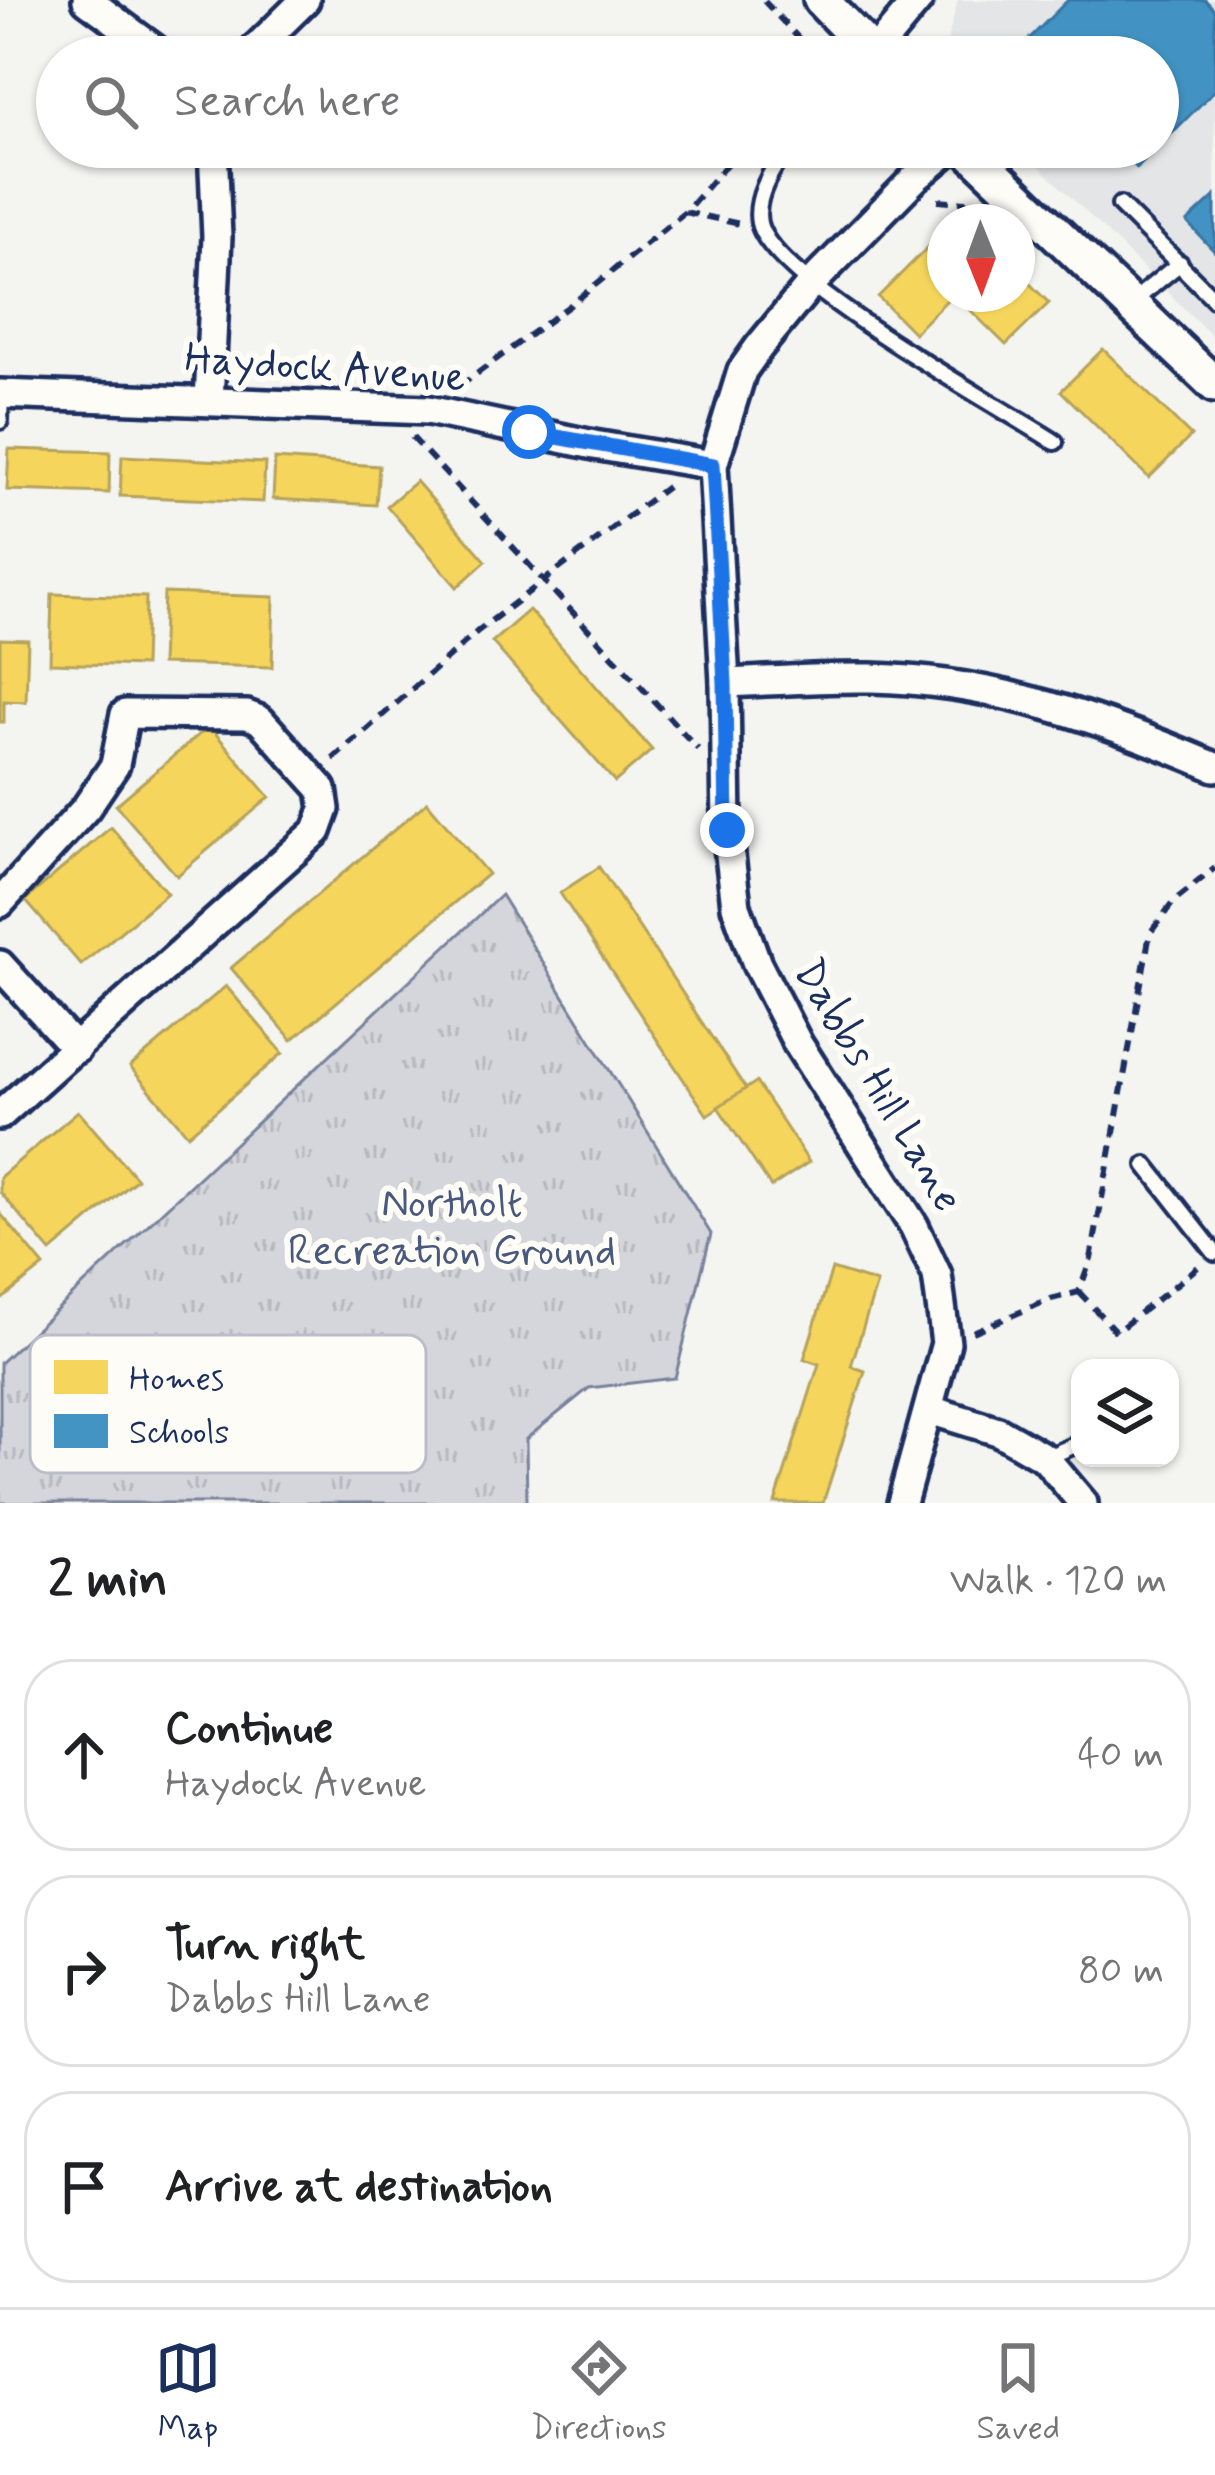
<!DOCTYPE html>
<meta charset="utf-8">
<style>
body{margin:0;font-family:Mynerve,sans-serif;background:#f2f2f2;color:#202124}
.controls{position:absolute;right:36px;bottom:36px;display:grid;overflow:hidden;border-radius:24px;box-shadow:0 3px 9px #0004}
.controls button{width:108px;height:108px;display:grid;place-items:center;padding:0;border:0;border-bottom:3px solid #e0e0e0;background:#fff;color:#202124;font:60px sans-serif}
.compass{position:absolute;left:927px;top:204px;width:108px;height:108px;border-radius:50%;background:#fff;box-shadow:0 3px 9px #0004;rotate:179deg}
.stop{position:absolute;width:36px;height:36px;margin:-27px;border:9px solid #1a73e8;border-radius:50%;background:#fff}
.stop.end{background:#1a73e8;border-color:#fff;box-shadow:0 3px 12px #0008}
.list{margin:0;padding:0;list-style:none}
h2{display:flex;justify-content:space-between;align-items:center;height:156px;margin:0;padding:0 48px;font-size:51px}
h2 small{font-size:39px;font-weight:400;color:#757577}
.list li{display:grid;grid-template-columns:78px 1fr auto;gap:36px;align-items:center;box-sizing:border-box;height:192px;margin:0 24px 24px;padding:0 24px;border:3px solid #e0e0e0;border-radius:48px}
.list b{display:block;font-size:45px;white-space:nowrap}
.list p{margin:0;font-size:39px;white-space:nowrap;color:#757577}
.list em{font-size:39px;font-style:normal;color:#757577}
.icon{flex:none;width:66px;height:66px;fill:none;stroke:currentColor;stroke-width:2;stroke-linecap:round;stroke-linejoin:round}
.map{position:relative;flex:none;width:1215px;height:1503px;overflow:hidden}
.search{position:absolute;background:#fff;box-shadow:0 3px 9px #0004;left:36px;right:36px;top:36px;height:132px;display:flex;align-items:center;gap:30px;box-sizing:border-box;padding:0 42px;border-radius:66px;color:#757577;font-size:45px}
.sheet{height:804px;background:#fff}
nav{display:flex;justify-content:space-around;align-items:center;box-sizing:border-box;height:168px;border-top:3px solid #e0e0e0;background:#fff;font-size:33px;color:#757577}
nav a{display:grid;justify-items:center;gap:6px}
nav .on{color:#1b2f5e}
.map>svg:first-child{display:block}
</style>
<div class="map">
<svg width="1215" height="1503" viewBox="0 0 1215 1503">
<defs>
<pattern id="park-tufts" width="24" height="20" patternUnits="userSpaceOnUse" patternTransform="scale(3)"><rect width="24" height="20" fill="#d4d6db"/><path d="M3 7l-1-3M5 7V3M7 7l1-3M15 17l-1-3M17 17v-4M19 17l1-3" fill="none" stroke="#b5b8be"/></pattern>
</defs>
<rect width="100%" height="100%" fill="#f4f4f1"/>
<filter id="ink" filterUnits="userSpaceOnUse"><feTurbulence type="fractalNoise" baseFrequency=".00833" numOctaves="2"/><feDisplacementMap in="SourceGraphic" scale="24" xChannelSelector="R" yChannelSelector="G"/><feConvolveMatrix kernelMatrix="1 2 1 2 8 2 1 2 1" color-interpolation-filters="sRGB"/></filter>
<g filter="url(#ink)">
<polygon fill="#e4e5e6" points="958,0 1215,0 1215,339 1020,147 1158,147 1158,57 943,57"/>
<polygon fill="url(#park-tufts)" stroke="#78829c" stroke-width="3" points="501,895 711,1234 675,1378 589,1388 526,1439 527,1503 0,1503 0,1363"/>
<g fill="#f6d55c" stroke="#b4a35d" stroke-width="3">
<polygon points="945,230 945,294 953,294 914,333 878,297"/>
<polygon points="1017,271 1049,303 1006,345 954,294 1017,294"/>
<polygon points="1103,349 1191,436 1149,478 1061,391"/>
<polygon points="9,449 110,452 109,493 7,490"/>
<polygon points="122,456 265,463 263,502 120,496"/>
<polygon points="275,459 379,466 376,505 273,499"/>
<polygon points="416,481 486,561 457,587 387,506"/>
<polygon points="164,593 274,597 272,667 161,664"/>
<polygon points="52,594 146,597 144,666 50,663"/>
<polygon points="529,610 652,750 615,782 492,642"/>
<polygon points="0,639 28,640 26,702 4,701 4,722 0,722"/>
<polygon points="209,726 270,797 177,876 116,805"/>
<polygon points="427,802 488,874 292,1040 231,968"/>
<polygon points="111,827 167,893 81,965 25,900"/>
<polygon points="599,867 746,1089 707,1115 560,893"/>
<polygon points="226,986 283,1053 188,1135 130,1067"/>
<polygon points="756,1082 809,1162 771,1187 718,1107"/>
<polygon points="78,1111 137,1179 51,1252 0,1192 0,1177"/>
<polygon points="0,1213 44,1266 0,1301"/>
<polygon points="832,1269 877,1283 851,1366 865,1371 823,1503 775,1503 819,1364 804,1359"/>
</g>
<g fill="#4393c3" stroke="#3775a5" stroke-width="3">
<polygon points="1068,0 1205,0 1215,10 1215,90 1137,168 1115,147 1158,147 1158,57 1025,57 1018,50"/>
<polygon points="1215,196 1215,252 1187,222"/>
</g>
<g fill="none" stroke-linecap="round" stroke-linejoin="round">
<defs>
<g id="service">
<path d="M788,147c-15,20 -34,51 -29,76 12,58 239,182 296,219"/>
<polyline points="1120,205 1215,300"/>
<polyline points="1131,303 1180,263"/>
<polyline points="0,421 1,394"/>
<polyline points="1146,1165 1215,1253"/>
<polyline points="1045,1458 1080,1443"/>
</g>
<g id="minor">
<polyline points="87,0 165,57"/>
<polyline points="873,54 918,0"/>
<polyline points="247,57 305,0"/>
<polyline points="0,394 428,410 594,445 713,465"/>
<polyline points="209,401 217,237 213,147"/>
<path d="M725,683c48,-2 98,-6 146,-5 121,2 235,42 344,89"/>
<polyline points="0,903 86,808 115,765 125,714 247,715 260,720 322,789 325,809 317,831 0,1115"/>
<polyline points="0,965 76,1049"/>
<polyline points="930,1410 998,1431 1045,1458 1083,1503"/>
<polyline points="902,1503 946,1343 937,1275 914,1226 798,1044 757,964 736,906 727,830 725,683 713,465 742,371 759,347 810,285 914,179 952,147"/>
</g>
<g id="tertiary">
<polyline points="821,0 876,57"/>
<polyline points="966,147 1215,385"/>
</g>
</defs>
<use href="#service" stroke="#1b2f5e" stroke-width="22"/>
<use href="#minor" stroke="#1b2f5e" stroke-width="36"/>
<use href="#tertiary" stroke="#1b2f5e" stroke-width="42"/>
<g stroke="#1b2f5e" stroke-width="6" stroke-dasharray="12 9" stroke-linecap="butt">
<polyline points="764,1 816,57"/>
<polyline points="888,147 891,155"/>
<polyline points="938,200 965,202 974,209"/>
<polyline points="685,212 740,224"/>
<polyline points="460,386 573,303 685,212 742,147"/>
<polyline points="412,437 698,749"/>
<polyline points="333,759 479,630 667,487"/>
<polyline points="1079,1292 1116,1332 1198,1267"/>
<polyline points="973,1332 1051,1299 1079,1292 1091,1259 1150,933 1175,900 1215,868"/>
</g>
<use href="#service" stroke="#fdfcf7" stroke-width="14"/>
<use href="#minor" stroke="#fdfcf7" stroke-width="27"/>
<use href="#tertiary" stroke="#fdfcf7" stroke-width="33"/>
</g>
</g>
<g fill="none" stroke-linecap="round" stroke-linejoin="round" filter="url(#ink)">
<polyline stroke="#1a73e8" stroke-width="15" points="529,432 713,465 725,683 727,830"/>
</g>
<g text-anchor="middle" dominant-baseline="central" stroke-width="12" stroke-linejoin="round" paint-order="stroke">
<g font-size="42" fill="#1b2f5e" stroke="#fdfcf7">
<text transform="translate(325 369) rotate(4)">Haydock Avenue</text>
<text transform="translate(877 1086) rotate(59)">Dabbs Hill Lane</text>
</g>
<g font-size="42" fill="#49597d" stroke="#fdfcf7">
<text x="452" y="1204">Northolt<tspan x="452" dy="48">Recreation Ground</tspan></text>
</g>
</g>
<rect x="30" y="1335" width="396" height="138" rx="18" fill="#fdfcf7" stroke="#b9bec9" stroke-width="3"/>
<rect x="54" y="1360" width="54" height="34" fill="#f6d55c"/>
<rect x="54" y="1414" width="54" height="34" fill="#4393c3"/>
<g font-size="33" fill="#1b2f5e">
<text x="129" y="1389">Homes</text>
<text x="129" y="1443">Schools</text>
</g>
</svg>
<div class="controls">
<button><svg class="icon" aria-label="layers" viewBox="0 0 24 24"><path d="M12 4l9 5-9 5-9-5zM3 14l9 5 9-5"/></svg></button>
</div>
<svg class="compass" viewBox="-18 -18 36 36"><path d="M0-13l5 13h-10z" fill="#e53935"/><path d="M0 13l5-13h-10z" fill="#757577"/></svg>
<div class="stop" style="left:529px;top:432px"></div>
<div class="stop end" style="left:727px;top:830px"></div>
<div class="search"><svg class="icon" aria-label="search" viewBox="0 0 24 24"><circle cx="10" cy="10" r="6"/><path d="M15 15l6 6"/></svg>Search here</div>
</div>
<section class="sheet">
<h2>2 min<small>Walk · 120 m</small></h2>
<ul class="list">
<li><svg class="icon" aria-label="ahead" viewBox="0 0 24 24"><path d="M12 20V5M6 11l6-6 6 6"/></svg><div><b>Continue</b><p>Haydock Avenue</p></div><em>40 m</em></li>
<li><svg class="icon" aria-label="right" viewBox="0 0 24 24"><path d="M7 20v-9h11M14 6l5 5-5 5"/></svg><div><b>Turn right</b><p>Dabbs Hill Lane</p></div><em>80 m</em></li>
<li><svg class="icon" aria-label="arrive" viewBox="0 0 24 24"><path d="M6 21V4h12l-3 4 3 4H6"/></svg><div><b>Arrive at destination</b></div></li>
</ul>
</section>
<nav>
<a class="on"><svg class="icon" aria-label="map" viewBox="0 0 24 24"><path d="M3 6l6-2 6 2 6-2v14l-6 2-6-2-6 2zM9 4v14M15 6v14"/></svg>Map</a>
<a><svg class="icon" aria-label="directions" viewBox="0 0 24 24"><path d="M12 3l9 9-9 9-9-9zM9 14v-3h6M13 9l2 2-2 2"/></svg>Directions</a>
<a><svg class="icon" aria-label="saved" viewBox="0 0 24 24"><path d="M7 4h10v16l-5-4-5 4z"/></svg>Saved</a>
</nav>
